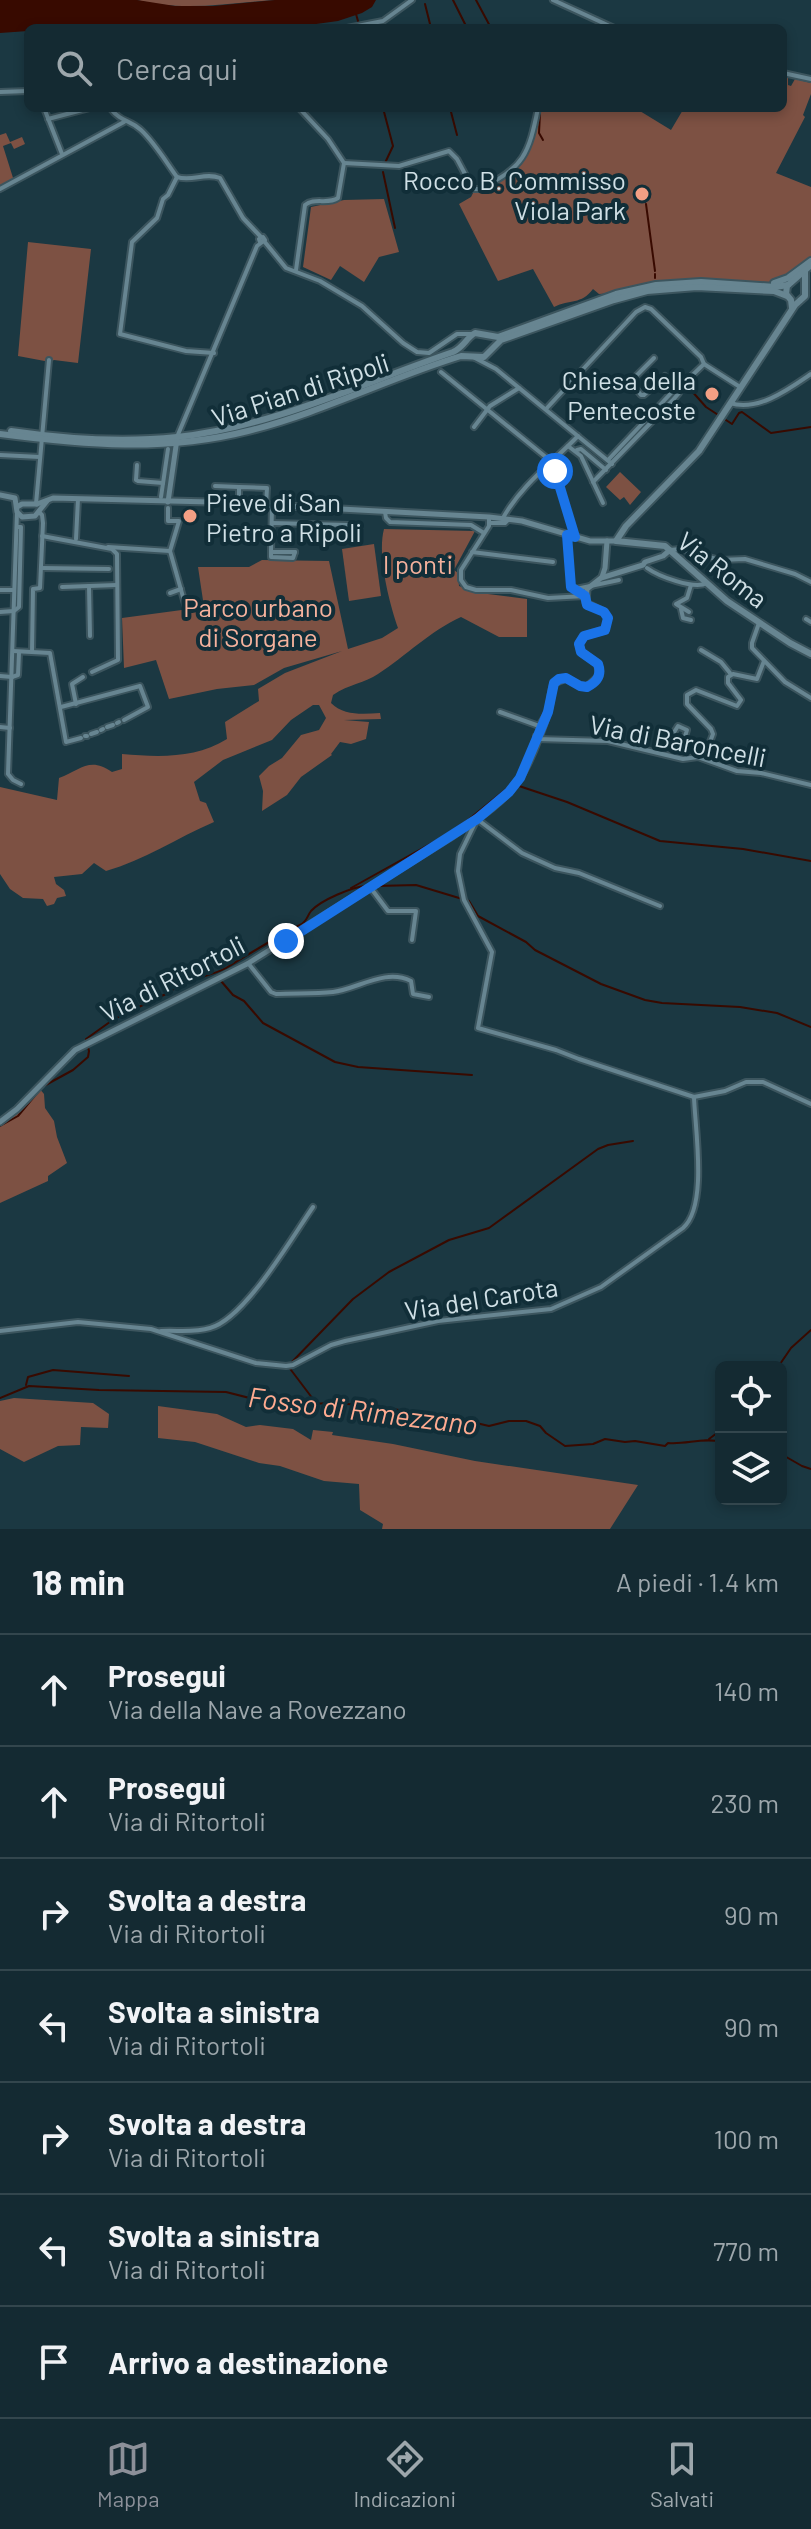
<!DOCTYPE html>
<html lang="it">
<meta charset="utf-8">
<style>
body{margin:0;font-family:Barlow,sans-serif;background:#1d323a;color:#f1f3f6}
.controls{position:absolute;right:24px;bottom:24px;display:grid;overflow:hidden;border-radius:12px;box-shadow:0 4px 12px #0003}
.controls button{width:72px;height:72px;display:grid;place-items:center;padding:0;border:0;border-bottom:2px solid #33464d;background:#142a32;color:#f1f3f6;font:40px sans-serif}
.stop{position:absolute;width:24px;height:24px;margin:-18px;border:6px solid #1a73e8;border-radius:50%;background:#fff}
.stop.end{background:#1a73e8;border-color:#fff;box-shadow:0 2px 8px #0008}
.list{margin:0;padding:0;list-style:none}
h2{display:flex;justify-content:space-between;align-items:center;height:104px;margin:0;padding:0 32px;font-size:34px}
h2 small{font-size:26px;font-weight:400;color:#9da7ac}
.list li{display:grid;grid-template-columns:52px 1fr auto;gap:24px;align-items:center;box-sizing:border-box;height:112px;padding:0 32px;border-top:2px solid #33464d}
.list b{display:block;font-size:30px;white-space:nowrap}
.list p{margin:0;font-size:26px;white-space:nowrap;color:#9da7ac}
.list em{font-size:26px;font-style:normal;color:#9da7ac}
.icon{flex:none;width:44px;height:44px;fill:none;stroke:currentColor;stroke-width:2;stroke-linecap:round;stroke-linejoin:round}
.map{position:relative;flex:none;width:811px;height:1529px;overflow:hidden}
.search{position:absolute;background:#142a32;box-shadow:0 4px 12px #0003;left:24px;right:24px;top:24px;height:88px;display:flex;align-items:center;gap:20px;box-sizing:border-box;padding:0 28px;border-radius:12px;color:#9da7ac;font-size:30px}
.sheet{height:888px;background:#142a32}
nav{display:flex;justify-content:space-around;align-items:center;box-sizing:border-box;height:112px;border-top:2px solid #33464d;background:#142a32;font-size:22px;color:#9da7ac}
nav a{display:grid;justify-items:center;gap:4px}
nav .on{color:#8c9099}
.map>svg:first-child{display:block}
</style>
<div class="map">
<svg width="811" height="1529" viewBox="0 0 811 1529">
<rect width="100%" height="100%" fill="#1b3842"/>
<g fill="#7d5143">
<path d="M137,0h138c-47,3 -92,12 -138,0z"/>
<path d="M783,77l5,1v7l3,1 4,-7 16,4v11l-8,21 2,2 -29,56 35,14v71l-22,17 -19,8 -171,11 -6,-5c-12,16 -23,10 -39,18l-21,-38 -35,12 -39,-77 12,-7 3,-6 47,-26 11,-22 7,-35h96l36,22 13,-22h99z"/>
<polygon points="6,133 10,142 22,137 25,144 14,149 11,143 3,146 14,181 0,188 0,135"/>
<polygon points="384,199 399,252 379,257 364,282 340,266 331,280 303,267 311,207 344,200"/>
<polygon points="28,242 91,249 78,363 54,360 50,362 18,356"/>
<polygon points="620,472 641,492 630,505 624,497 620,500 606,487"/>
<path d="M384,529l91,2 -21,39 4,3 1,13 21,7 47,6v38h-28l-38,-20c-31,14 -55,39 -83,57 -13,9 -29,10 -45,21l-2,8c13,13 32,11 49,10l1,6 -37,1 25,2 -3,17 -15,5 -11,-2 -9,12 1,1 -31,22 -14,18 -25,16 1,-20 -4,-15 10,-10 13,-8 19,-23 18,-5 7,-12 -7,-13h-6l-22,15 -19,20 -49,20 -29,22 6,19 6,2 8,19c-37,16 -70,38 -108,49l-12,-8 -12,11 -28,3 2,7 8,6 2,6 -9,2 -3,6 -7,2 -4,-7 -20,-1 -13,-9 -10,-15v-87l57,13 2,-22c21,-8 31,-22 53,-6l10,-3v-15c36,3 73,5 105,-15l-2,-17 34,-21 -1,-12 27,-16 57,-22 -58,17 -30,17 -37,4 -48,10 -13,-39 -32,8 -2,-50 82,-11 -6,-40h51l13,-7 67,1 19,88 34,-11 16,-10c-9,-26 -21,-73 -14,-99z"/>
<polygon points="374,544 381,596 349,601 342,549"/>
<polygon points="39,1088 44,1094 45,1108 54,1121 57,1137 67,1163 48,1176 48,1181 0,1203 0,1124 19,1111"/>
<polygon points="14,1398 93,1403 109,1414 108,1428 81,1427 80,1445 58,1446 24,1462 0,1449 0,1401"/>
<polygon points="158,1406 217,1414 246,1427 260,1425 293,1429 311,1440 313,1430 333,1432 332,1435 393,1444 475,1461 638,1485 610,1529 382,1529 383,1524 360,1510 359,1484 324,1481 280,1466 259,1463 195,1442 158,1438"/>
</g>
<polygon fill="#380a00" points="0,0 137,0 175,6 213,6 275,0 376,0 372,7 362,13 338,21 287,28 28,28 28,31 0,33"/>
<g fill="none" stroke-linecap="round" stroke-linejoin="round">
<g stroke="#380a00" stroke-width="2">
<polyline points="453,0 467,28"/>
<polyline points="476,0 491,28"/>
<polyline points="425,4 431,28"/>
<polyline points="356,14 360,28"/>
<polyline points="383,108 393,146 385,163"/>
<polyline points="450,108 457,135"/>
<polyline points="540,113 539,133 543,140"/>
<polyline points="383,172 395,228"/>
<polyline points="644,197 645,202"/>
<polyline points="646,204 655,271"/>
<polyline points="655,274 655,278"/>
<polyline points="690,389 706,407 732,424 739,413 742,412 771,433 811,427"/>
<polyline points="516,785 567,802 660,841 743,849 811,861"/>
<polyline points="377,886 416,885 469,901 478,916 526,942 535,950 601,984 645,1000 662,1003 740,1007 777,1013 811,1027"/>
<polyline points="351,888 439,839 468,820 510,786"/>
<polyline points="221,981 233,995 244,1001 263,1023 335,1062 358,1067 472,1075"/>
<path d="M0,1126l18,-10 24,-29 31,-17 15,-13 1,-6 -3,-12 28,-20 56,-27c15,-14 38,-14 56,-24 25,-15 48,-30 74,-43 7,-3 7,-9 11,-14 10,-11 41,-24 55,-25"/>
<polyline points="778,1367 791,1348 811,1330"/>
<polyline points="26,1385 28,1377 53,1370 129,1376"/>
<path d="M0,1398l29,-12 70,4 127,2 55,14 48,-3 35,2 91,13 34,8 20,-5h17l14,5 6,7 19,13 28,-2 12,-5 20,3 10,-1 30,5 3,-3c17,2 36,-6 53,-1"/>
<polyline points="316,1403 288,1366 353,1299 389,1272 449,1240 489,1228 598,1149 608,1145 633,1141"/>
<polyline points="709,1439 721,1430"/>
<polyline points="781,1454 802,1466 811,1469"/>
</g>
<defs>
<g id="minor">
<polyline points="553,0 614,28"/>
<polyline points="347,28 383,21 412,0"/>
<polyline points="783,73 811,79"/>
<polyline points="0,92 28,91"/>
<polyline points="44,108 62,154"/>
<path d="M110,108c12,15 19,11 31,22 14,13 25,32 36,47 15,5 28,-5 43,1l23,40 18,19"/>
<polyline points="48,119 90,108"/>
<path d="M344,163l55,3 50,-15 8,8 16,30h6c45,-20 50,-36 59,-81"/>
<polyline points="177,177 168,195 163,199 157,218 132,242 120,334 186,351 214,353"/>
<polyline points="0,189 124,122"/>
<polyline points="264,241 286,268 320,281 362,306 403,343 417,352 429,353 457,334 472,334"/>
<path d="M296,270l9,-65c9,-8 23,0 33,-7l6,-35 -16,-24 -29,-31"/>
<polyline points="475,358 496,369 612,464"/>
<polyline points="654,358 632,380 632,384 641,395 644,395 665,376 679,388"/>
<polyline points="441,372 547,458 554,468 575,537"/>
<path d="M730,403c28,9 59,-14 81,-29"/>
<polyline points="546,409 636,312 645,307 651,309 701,357 704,364 740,387"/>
<polyline points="474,427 490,406 519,388"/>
<polyline points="177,437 257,246 265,240 263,237 259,239 260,242"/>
<polyline points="568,446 581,456 603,503"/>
<polyline points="577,450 581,449 606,470"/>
<polyline points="0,455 40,457"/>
<polyline points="608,460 675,389 679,388 704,364"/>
<polyline points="137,465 136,480 138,481 163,483"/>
<polyline points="593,482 672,401 679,393 679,388"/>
<polyline points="215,486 239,487"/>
<polyline points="161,497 168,449"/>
<polyline points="239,503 239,487 267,488 266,505"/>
<polyline points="36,504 49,360"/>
<polyline points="168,508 168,521 179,521 170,551 187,611"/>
<polyline points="17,512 8,774 13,780 21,784"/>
<polyline points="385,512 386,518 390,522 471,525 484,533"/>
<polyline points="489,517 489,526 461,570 461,580 466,587 476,590 511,590 548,598 585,596"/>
<path d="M503,518c19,-34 49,-55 75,-82"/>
<polyline points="272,523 348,525"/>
<polyline points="489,523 505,523 509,519"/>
<polyline points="567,535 571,585 573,589 585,596"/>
<polyline points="42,536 112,549 117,554 118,660 92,672"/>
<polyline points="76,539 78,499"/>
<polyline points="108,547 170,551"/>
<polyline points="670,550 680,549 720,560 745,559 795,574 811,582"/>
<polyline points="271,552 272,505"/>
<polyline points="271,552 271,557 293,558 295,552"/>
<polyline points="271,552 295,552"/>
<polyline points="472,552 553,562"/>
<polyline points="41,568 109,569"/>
<path d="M647,568c11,8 47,22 60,15"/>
<polyline points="89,586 90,636"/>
<polyline points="62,587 117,585"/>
<polyline points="576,589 619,580"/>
<polyline points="0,590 14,590"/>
<polyline points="170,593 181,589"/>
<polyline points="681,609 683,618 691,620"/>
<polyline points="0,612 14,611 19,607 21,527 17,527"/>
<polyline points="689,612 676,604 687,598 691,585"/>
<polyline points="806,619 811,622"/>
<polyline points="759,623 752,643 752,648 785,682 811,698"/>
<polyline points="701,650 721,662 730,673"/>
<polyline points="13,651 50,653 66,742 81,738"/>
<polyline points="32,652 33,589 40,588 43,523 42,515 39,512"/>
<polyline points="0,676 12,677"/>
<polyline points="12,677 18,675 19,653"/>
<polyline points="76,704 72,684 83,677"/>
<polyline points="61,707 140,686 148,707 124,720"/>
<polyline points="500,712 539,726 548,712"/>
<polyline points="117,723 119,722"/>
<polygon points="678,726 687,730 682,746 673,741 671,737"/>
<polyline points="0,727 10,728"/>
<polyline points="107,727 113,725"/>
<polyline points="101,730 103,729"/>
<polyline points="91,734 97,732"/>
<polyline points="85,736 87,736"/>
<polyline points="536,736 537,739 608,741 683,759 698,757 737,771 761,773 811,785"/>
<polyline points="699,757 705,755 713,734 711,729 687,704 687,695 696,690 737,706 741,700 728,683 728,677 733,674 757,679 764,661"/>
<polyline points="370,887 388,911 416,911 412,940"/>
<polyline points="660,906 579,873 555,868 522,853 477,819 460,854 458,871 464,900 492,952 478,1028 556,1050 579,1059 694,1097 725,1091 746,1082 763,1082 811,1104"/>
<path d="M248,963l23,29 5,2c19,-1 38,0 57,-2 25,-3 52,-24 78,-11l2,13 16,3"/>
<path d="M0,1331l78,-9 73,7 105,34 30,3 7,-1 38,-20 14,-4 93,-20 113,-12 50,-22 82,-59c25,-22 12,-99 11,-131"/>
<path d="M161,1331c16,-1 33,2 49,-3 35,-9 82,-91 103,-121"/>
</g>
<g id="tertiary">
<polyline points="0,495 15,498 17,512 22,517 35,516 47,501"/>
<polyline points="168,502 177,439"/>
<polyline points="37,504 53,498 210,502 489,517 522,521 590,541 616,541"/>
<polyline points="17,507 22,504 37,504"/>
<polyline points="602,577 605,568 607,541"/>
<path d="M0,1122l17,-13 58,-59 172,-86 202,-126c23,-16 52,-33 68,-56 14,-20 25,-51 32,-74 2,-9 2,-17 5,-25l12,-5 14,8 7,1 12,-11 -1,-12 -17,-12 -2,-8 5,-8 21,-6 3,-12 -4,-6 -18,-9 1,-14 14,-11 42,-13 2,-3 18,-6 7,-6"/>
</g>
<g id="secondary">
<polyline points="805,271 805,296 795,305 699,451 626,526 616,541 665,546 727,601 790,643 811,654"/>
<polyline points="774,283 788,278 811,261"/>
<polyline points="792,308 791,300 786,294 787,286 811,265"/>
<path d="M11,431c55,8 110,12 166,6 96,-10 185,-54 276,-85 11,-5 13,-14 22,-19l23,4 118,-43 40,-9 45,-3 74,5 13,-2"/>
<path d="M0,434c84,11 165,18 248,-3 73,-18 141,-53 213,-75l23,1 17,-17 113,-40 33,-9 50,-4 77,4 13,5"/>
</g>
</defs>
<use href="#minor" stroke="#3c555e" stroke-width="8"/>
<use href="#tertiary" stroke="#3c555e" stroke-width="9"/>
<use href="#secondary" stroke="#3c555e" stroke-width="10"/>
<use href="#minor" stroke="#678591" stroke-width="4"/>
<use href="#tertiary" stroke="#678591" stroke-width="5"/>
<use href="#secondary" stroke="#678591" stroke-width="6"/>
</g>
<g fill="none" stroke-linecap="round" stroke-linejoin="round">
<path stroke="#1a73e8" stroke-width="10" d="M286,941l191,-122 32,-27 11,-14 28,-66 6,-29 5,-4 7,-1 14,8 7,1c10,-5 15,-12 11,-23l-17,-12 -2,-8 5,-8 21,-6 3,-12 -4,-6 -17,-7 -2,-9 -14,-9 -4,-52 8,2 -20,-66"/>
</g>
<g fill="#f39f84" stroke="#112e38" stroke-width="3">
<circle cx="642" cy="194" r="8"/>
<circle cx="712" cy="394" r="8"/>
<circle cx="190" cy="516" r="8"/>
</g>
<g text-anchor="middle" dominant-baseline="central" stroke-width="8" stroke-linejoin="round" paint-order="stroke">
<g font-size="26" fill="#d0e0e6" stroke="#112e38" text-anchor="end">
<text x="626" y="179">Rocco B. Commisso<tspan x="626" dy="30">Viola Park</tspan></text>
<text x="696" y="379">Chiesa della<tspan x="696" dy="30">Pentecoste</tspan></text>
<text x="206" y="501" text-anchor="start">Pieve di San<tspan x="206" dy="30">Pietro a Ripoli</tspan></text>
</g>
<g font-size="26" fill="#d0e0e6" stroke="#112e38">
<text transform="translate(300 389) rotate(-18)">Via Pian di Ripoli</text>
<text transform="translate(723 569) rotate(38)">Via Roma</text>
<text transform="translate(678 740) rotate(11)">Via di Baroncelli</text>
<text transform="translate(172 978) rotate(-27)">Via di Ritortoli</text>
<text transform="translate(481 1298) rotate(-9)">Via del Carota</text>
</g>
<g font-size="26" fill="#f5b29d" stroke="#112e38">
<text x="418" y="563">I ponti</text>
<text x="258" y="606">Parco urbano<tspan x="258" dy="30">di Sorgane</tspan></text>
</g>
<g font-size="28" font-style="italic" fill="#ffab90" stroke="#112e38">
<text transform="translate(363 1410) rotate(7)">Fosso di Rimezzano</text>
</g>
</g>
</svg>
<div class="controls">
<button><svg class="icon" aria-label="locate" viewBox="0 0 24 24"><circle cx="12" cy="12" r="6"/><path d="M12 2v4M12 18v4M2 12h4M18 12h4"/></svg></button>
<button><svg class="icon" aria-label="layers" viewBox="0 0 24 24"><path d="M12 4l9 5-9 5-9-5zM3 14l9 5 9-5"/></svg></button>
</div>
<div class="stop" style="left:555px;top:471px"></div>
<div class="stop end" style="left:286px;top:941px"></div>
<div class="search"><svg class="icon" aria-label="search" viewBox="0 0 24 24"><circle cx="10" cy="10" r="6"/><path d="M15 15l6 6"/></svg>Cerca qui</div>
</div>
<section class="sheet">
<h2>18 min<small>A piedi · 1.4 km</small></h2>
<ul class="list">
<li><svg class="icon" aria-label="ahead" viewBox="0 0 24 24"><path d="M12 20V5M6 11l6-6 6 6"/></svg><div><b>Prosegui</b><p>Via della Nave a Rovezzano</p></div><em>140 m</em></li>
<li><svg class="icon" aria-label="ahead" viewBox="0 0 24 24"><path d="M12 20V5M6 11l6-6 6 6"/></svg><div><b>Prosegui</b><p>Via di Ritortoli</p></div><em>230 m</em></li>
<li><svg class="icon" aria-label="right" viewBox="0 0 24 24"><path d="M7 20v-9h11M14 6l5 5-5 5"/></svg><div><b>Svolta a destra</b><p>Via di Ritortoli</p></div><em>90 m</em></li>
<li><svg class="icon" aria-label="left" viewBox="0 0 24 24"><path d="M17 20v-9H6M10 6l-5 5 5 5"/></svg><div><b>Svolta a sinistra</b><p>Via di Ritortoli</p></div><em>90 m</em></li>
<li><svg class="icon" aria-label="right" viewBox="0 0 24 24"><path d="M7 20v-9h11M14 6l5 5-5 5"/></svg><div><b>Svolta a destra</b><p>Via di Ritortoli</p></div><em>100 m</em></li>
<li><svg class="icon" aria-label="left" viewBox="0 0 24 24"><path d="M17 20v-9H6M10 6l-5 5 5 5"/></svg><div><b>Svolta a sinistra</b><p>Via di Ritortoli</p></div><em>770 m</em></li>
<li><svg class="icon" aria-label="arrive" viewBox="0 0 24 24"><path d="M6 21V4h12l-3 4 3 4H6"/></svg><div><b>Arrivo a destinazione</b></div></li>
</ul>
</section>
<nav>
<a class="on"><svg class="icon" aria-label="map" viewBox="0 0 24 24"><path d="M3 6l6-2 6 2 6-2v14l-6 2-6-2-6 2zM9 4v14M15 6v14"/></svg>Mappa</a>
<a><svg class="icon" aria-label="directions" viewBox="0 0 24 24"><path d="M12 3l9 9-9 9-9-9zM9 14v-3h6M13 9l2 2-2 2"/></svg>Indicazioni</a>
<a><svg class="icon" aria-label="saved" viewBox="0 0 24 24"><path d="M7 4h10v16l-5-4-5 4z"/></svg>Salvati</a>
</nav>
